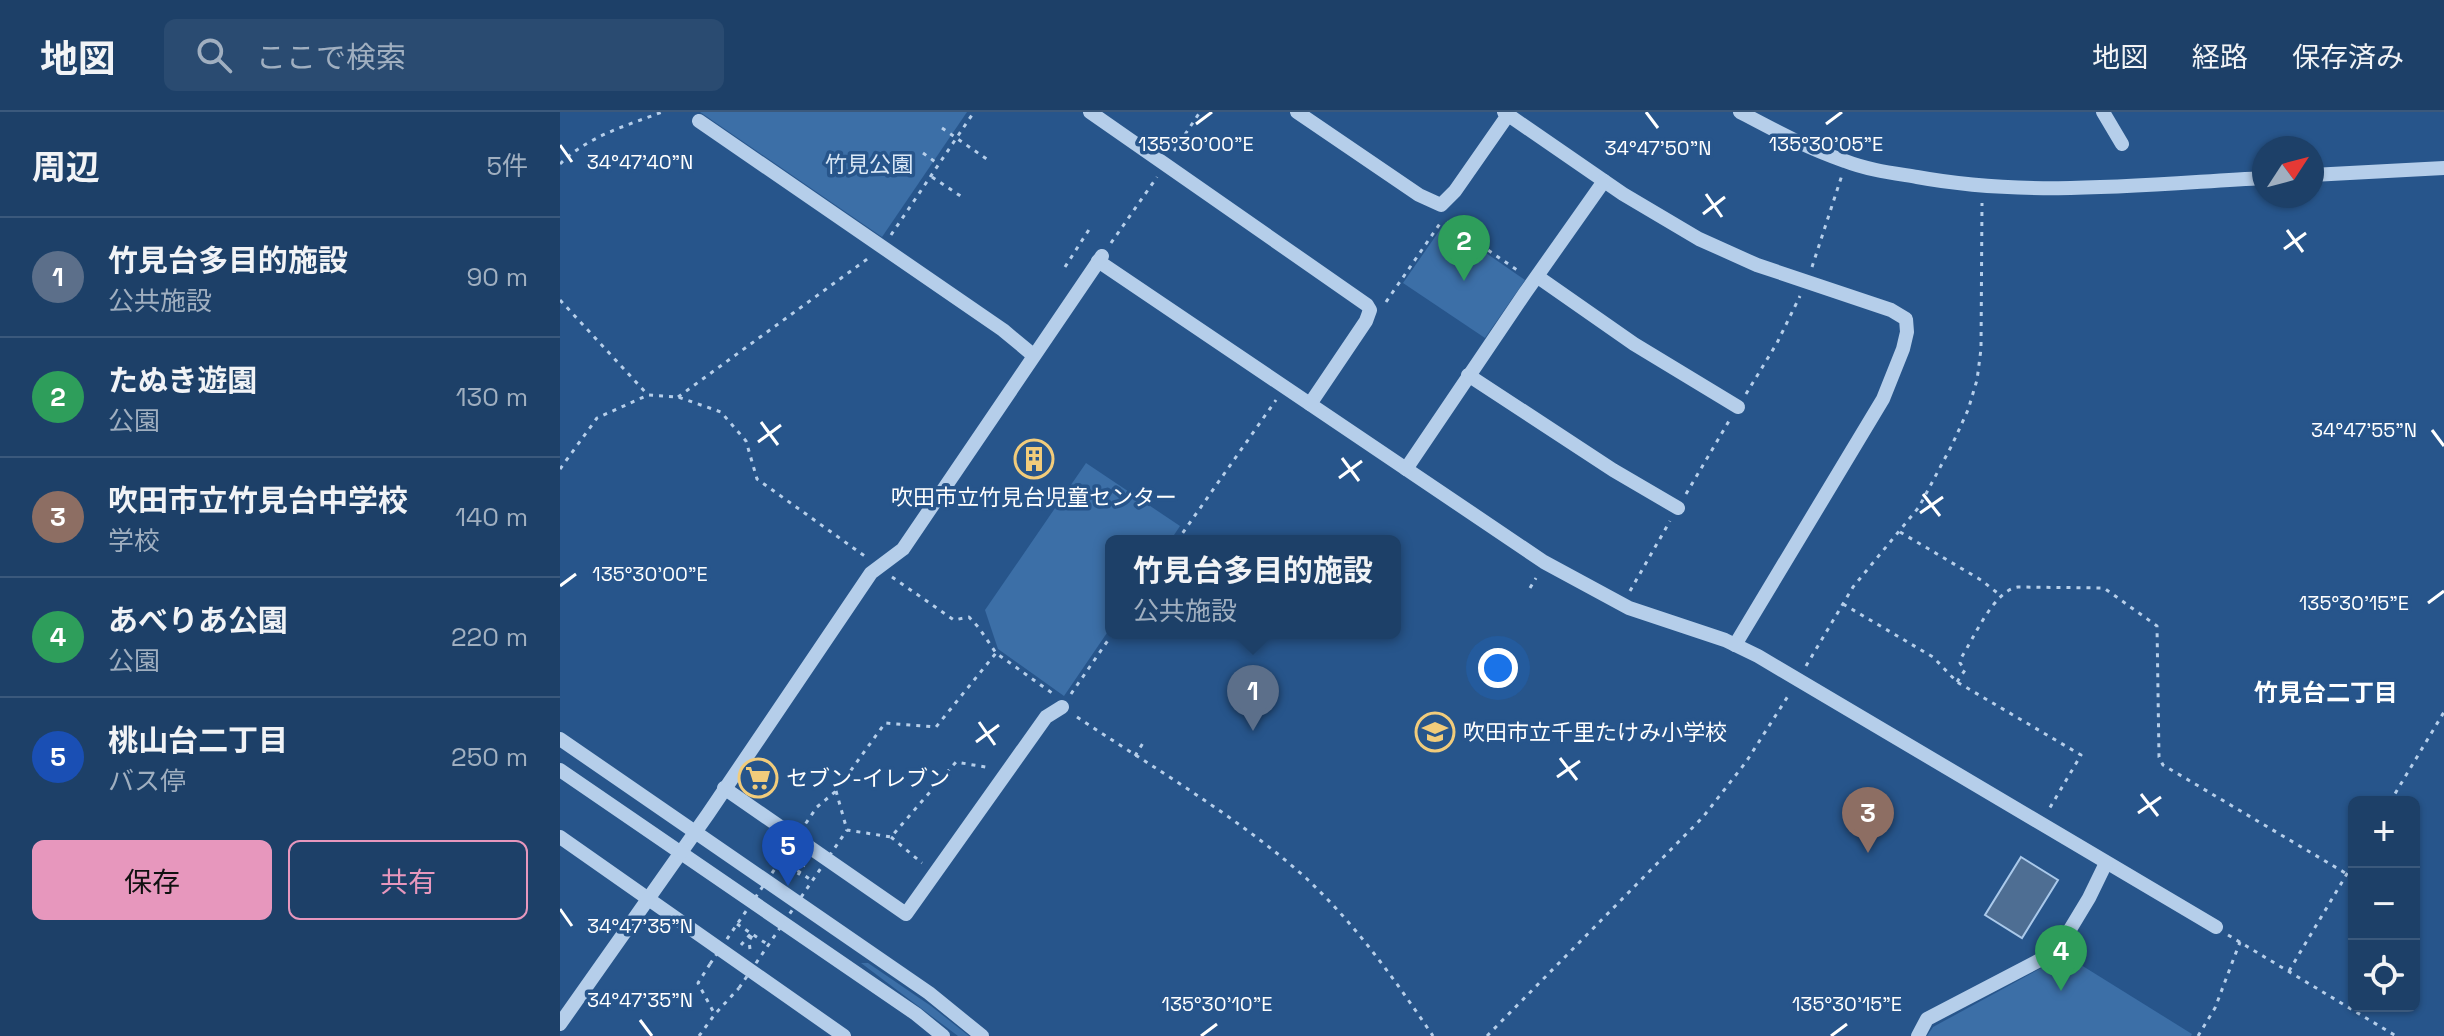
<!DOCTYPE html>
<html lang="ja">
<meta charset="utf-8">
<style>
body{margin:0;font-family:"Space Grotesk","Noto Sans JP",sans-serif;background:#2a4b71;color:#f1f3f6}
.controls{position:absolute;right:24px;bottom:24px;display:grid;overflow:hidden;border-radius:12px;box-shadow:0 2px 6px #0004}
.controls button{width:72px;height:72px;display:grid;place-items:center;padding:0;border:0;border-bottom:2px solid #3b597c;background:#1d4068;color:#f1f3f6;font:40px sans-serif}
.compass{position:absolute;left:1692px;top:24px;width:72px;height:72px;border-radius:50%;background:#1d4068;box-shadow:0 2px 6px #0004;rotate:54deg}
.you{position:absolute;left:938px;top:556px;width:28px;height:28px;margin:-20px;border:6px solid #fff;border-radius:50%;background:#1a73e8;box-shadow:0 0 0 12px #1a73e833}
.badge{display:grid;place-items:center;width:52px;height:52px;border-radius:50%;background:#e797bd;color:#fff;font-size:26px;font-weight:700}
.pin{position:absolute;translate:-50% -66px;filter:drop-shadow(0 2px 4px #0008)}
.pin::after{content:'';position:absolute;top:42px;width:28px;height:24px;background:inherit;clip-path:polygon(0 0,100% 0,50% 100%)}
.popup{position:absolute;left:545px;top:423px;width:296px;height:104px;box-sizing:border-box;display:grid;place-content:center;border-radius:12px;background:#1d4068;filter:drop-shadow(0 2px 6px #0005);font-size:26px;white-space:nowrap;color:#a0afc0}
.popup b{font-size:30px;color:#f1f3f6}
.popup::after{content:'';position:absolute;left:50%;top:100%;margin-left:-16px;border:16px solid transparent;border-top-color:#1d4068}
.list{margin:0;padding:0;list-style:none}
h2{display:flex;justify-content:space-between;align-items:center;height:104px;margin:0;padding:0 32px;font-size:34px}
h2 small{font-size:26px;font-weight:400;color:#a0afc0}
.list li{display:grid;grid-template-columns:52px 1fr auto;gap:24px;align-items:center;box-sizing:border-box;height:120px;padding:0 32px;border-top:2px solid #3b597c}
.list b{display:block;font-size:30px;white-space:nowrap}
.list p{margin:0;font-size:26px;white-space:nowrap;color:#a0afc0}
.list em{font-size:26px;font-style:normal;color:#a0afc0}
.actions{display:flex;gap:16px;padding:24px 32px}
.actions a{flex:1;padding:18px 0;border:2px solid #e797bd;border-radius:12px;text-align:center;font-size:28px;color:#e797bd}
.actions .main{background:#e797bd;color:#111}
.icon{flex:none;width:44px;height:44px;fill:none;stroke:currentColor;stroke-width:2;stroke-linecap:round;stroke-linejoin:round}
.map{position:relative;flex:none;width:1884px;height:924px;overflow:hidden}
header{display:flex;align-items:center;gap:48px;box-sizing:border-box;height:112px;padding:0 40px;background:#1d4068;border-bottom:2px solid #3b597c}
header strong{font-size:38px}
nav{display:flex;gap:44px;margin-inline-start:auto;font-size:28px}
.search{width:560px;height:72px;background:#2a4b71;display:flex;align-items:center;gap:20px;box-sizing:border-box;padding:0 28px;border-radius:12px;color:#a0afc0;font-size:30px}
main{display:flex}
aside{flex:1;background:#1d4068}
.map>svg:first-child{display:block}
</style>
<header>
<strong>地図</strong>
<div class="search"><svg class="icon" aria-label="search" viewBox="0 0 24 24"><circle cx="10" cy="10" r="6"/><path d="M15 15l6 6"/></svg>ここで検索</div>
<nav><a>地図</a><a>経路</a><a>保存済み</a></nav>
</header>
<main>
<aside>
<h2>周辺<small>5件</small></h2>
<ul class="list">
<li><span class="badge" style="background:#5c6f8a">1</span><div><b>竹見台多目的施設</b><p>公共施設</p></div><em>90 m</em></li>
<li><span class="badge" style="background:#2e9e5b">2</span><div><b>たぬき遊園</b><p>公園</p></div><em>130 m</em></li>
<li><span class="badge" style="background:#8d6e63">3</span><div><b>吹田市立竹見台中学校</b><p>学校</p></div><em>140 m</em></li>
<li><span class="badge" style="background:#2e9e5b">4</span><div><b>あべりあ公園</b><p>公園</p></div><em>220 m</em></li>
<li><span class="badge" style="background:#1a4fb4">5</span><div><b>桃山台二丁目</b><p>バス停</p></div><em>250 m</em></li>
</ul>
<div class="actions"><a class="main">保存</a><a>共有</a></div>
</aside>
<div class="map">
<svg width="1884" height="924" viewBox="0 0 1884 924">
<rect width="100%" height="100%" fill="#27558b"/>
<g fill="#3c6fa7">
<polygon points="140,0 407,0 322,125"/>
<polygon points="884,112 965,168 925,226 843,171"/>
<polygon points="526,351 620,414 610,429 551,429 551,515 504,584 438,537 425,498"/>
<polygon points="1505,843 1632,922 1631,924 1367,924 1373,915"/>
<polygon points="301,851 308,851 371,894 409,924 398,924"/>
</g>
<polygon fill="#4e6e93" stroke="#aac9ea" stroke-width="2" points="1461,745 1498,768 1462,826 1425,803"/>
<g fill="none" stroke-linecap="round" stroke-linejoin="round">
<g stroke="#b5ceea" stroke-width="3" stroke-dasharray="4 6" stroke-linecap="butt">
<polyline points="382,16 428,48"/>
<polyline points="614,39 640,0"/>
<polyline points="363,41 378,52"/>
<path d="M0,52c28,-28 66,-38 102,-52"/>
<polyline points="372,65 402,85"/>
<polyline points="887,110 960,160"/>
<polyline points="331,123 414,0"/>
<polyline points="551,131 597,65"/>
<polyline points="505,155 530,116"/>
<polyline points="1252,155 1282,63"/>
<polyline points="0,188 88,283"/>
<polyline points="826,190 881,110"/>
<polyline points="1186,282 1217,231 1240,184"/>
<polyline points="118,285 310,145"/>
<polyline points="0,357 37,306 88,283 118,285 161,300 186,329 197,367 306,445"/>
<polyline points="1126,382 1169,309"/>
<polyline points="1340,420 1421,468 1440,483"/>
<polyline points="617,429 716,288"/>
<polyline points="332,465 394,508 409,505 419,516 436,541 492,581"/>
<polyline points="970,476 976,466"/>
<polyline points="1070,479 1110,409"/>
<polyline points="1283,492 1373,545 1397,570 1521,643 1488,699"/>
<polyline points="1246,554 1293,475 1359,395 1392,333 1408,298 1417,268 1421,237 1422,91"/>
<path d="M1397,570l8,-12 -5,-7 1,-5c13,-20 33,-68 57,-71l86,1 53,38 2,131 4,8 184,109"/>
<polyline points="511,582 553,521"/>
<path d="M517,605c75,50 163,101 230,162 50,47 88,101 126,157"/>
<polyline points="575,644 583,631"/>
<polyline points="276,679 287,718 331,725 396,650 431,656"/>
<polyline points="1830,690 1884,600"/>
<polyline points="257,695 276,679 325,611 376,615 436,541"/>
<polyline points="331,725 362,751"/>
<polyline points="238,763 244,753"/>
<polyline points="1668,823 1836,924"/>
<polyline points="181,833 194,818"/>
<polyline points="190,837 189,829 193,822"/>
<polyline points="150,852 138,871 154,901"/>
<polyline points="1729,859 1794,750"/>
<polyline points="139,924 155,902 179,876"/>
<polyline points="927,924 1143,705 1186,650 1230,581"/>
<polyline points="1638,924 1655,896 1680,830"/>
</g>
<g stroke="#b5ceea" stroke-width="14">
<polyline points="530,0 807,193 810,198 806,209 750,292"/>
<polyline points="737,0 859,83 881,93 895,79 948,3"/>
<polyline points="944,0 1063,82 1139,127 1197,153 1331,198 1346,207 1347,220 1343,237 1323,287 1175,533"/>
<path d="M1180,0c34,18 69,37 105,49 23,9 48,12 72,16 114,21 232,7 347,1"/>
<polyline points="1543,0 1562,32"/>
<polyline points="139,9 443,218 473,243"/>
<polyline points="1752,63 1884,56"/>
<polyline points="538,149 984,450 1069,496 1165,528 1198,544 1656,815"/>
<polyline points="978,165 1074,232 1178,295"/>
<polyline points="908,263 1053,358 1118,396"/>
<polyline points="846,357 965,181 1044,69"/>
<polyline points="0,627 369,881 422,924"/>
<polyline points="0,658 356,902 383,924"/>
<polyline points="164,676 346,802 486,605 502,595"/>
<polyline points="0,725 284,924"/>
<polyline points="0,912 148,702 311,461 343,437 542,144"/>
<polyline points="1358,924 1367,907 1497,839 1529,786 1546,751"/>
</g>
<g stroke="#b5ceea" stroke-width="3" stroke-dasharray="4 6" stroke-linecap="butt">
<polyline points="221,747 251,768"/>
<polyline points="177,812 207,832"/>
<polyline points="150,852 257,695"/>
<polyline points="179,876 287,718"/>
</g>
</g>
<path fill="none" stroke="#fff" stroke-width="3" d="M1086,0l12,16M636,12l16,-12M1266,12l16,-12M0,33l12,17M1146,82l16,23M1143,102l22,-17M1727,118l16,22M1724,137l22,-16M201,310l17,23M1872,318l12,16M198,330l23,-17M782,346l17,23M779,366l23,-17M1363,382l17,22M1360,401l23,-16M0,474l16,-12M1868,491l16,-12M419,610l16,23M416,630l23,-17M1000,646l17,22M997,665l23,-16M1581,682l17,22M1578,701l23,-16M0,797l12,17M80,908l12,16M641,924l16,-12M1271,924l16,-12"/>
<defs>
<symbol id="building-ring" viewBox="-11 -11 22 22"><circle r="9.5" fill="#27558b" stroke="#f2cc7b" stroke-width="1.5"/><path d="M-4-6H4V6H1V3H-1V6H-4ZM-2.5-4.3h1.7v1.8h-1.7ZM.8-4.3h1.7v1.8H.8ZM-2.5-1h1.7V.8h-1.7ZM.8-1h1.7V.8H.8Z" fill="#f2cc7b"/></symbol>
<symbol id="school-ring" viewBox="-11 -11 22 22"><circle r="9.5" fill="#27558b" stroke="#f2cc7b" stroke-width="1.5"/><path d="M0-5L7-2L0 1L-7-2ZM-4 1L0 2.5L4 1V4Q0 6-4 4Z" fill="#f2cc7b"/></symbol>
<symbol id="supermarket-ring" viewBox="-11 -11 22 22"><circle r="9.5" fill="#27558b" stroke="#f2cc7b" stroke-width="1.5"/><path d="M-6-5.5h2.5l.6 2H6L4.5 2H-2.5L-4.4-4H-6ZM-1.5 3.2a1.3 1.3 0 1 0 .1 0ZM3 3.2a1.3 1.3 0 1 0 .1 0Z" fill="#f2cc7b"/></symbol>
</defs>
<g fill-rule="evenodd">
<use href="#building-ring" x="452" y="325" width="44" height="44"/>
<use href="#school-ring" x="853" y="598" width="44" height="44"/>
<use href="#supermarket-ring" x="176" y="644" width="44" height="44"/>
</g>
<g text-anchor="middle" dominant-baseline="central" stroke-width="7" stroke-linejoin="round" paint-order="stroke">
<g font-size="22" fill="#dae8f7" stroke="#27558b">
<text x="309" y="52">竹見公園</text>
</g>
<g font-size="22" fill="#fff" stroke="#27558b" text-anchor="start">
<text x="474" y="385" text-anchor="middle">吹田市立竹見台児童センター</text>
<text x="903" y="620">吹田市立千里たけみ小学校</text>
<text x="226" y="666">セブン-イレブン</text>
</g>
<g font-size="24" font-weight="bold" fill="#fff" stroke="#27558b">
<text x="1766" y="580">竹見台二丁目</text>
</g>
</g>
<g font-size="20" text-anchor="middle" fill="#fff" stroke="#27558b" stroke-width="7" stroke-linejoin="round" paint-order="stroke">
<text x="636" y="39">135°30'00"E</text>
<text x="1266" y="39">135°30'05"E</text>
<text x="1098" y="43">34°47'50"N</text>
<text x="80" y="57">34°47'40"N</text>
<text x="1804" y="325">34°47'55"N</text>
<text x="90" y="469">135°30'00"E</text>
<text x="1794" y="498">135°30'15"E</text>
<text x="80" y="821">34°47'35"N</text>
<text x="80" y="895">34°47'35"N</text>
<text x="657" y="899">135°30'10"E</text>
<text x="1287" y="899">135°30'15"E</text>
</g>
</svg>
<div class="controls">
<button>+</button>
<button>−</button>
<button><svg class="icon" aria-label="locate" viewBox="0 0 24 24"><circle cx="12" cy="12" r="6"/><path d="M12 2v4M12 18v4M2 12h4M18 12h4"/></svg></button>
</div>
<svg class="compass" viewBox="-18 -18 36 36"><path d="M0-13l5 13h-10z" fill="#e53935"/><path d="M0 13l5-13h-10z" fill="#a0afc0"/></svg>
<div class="you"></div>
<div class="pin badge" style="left:693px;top:619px;background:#5c6f8a">1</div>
<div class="popup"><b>竹見台多目的施設</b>公共施設</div>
<div class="pin badge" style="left:904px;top:169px;background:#2e9e5b">2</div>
<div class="pin badge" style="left:1308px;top:741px;background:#8d6e63">3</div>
<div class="pin badge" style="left:1501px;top:879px;background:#2e9e5b">4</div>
<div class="pin badge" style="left:228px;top:774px;background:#1a4fb4">5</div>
</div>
</main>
